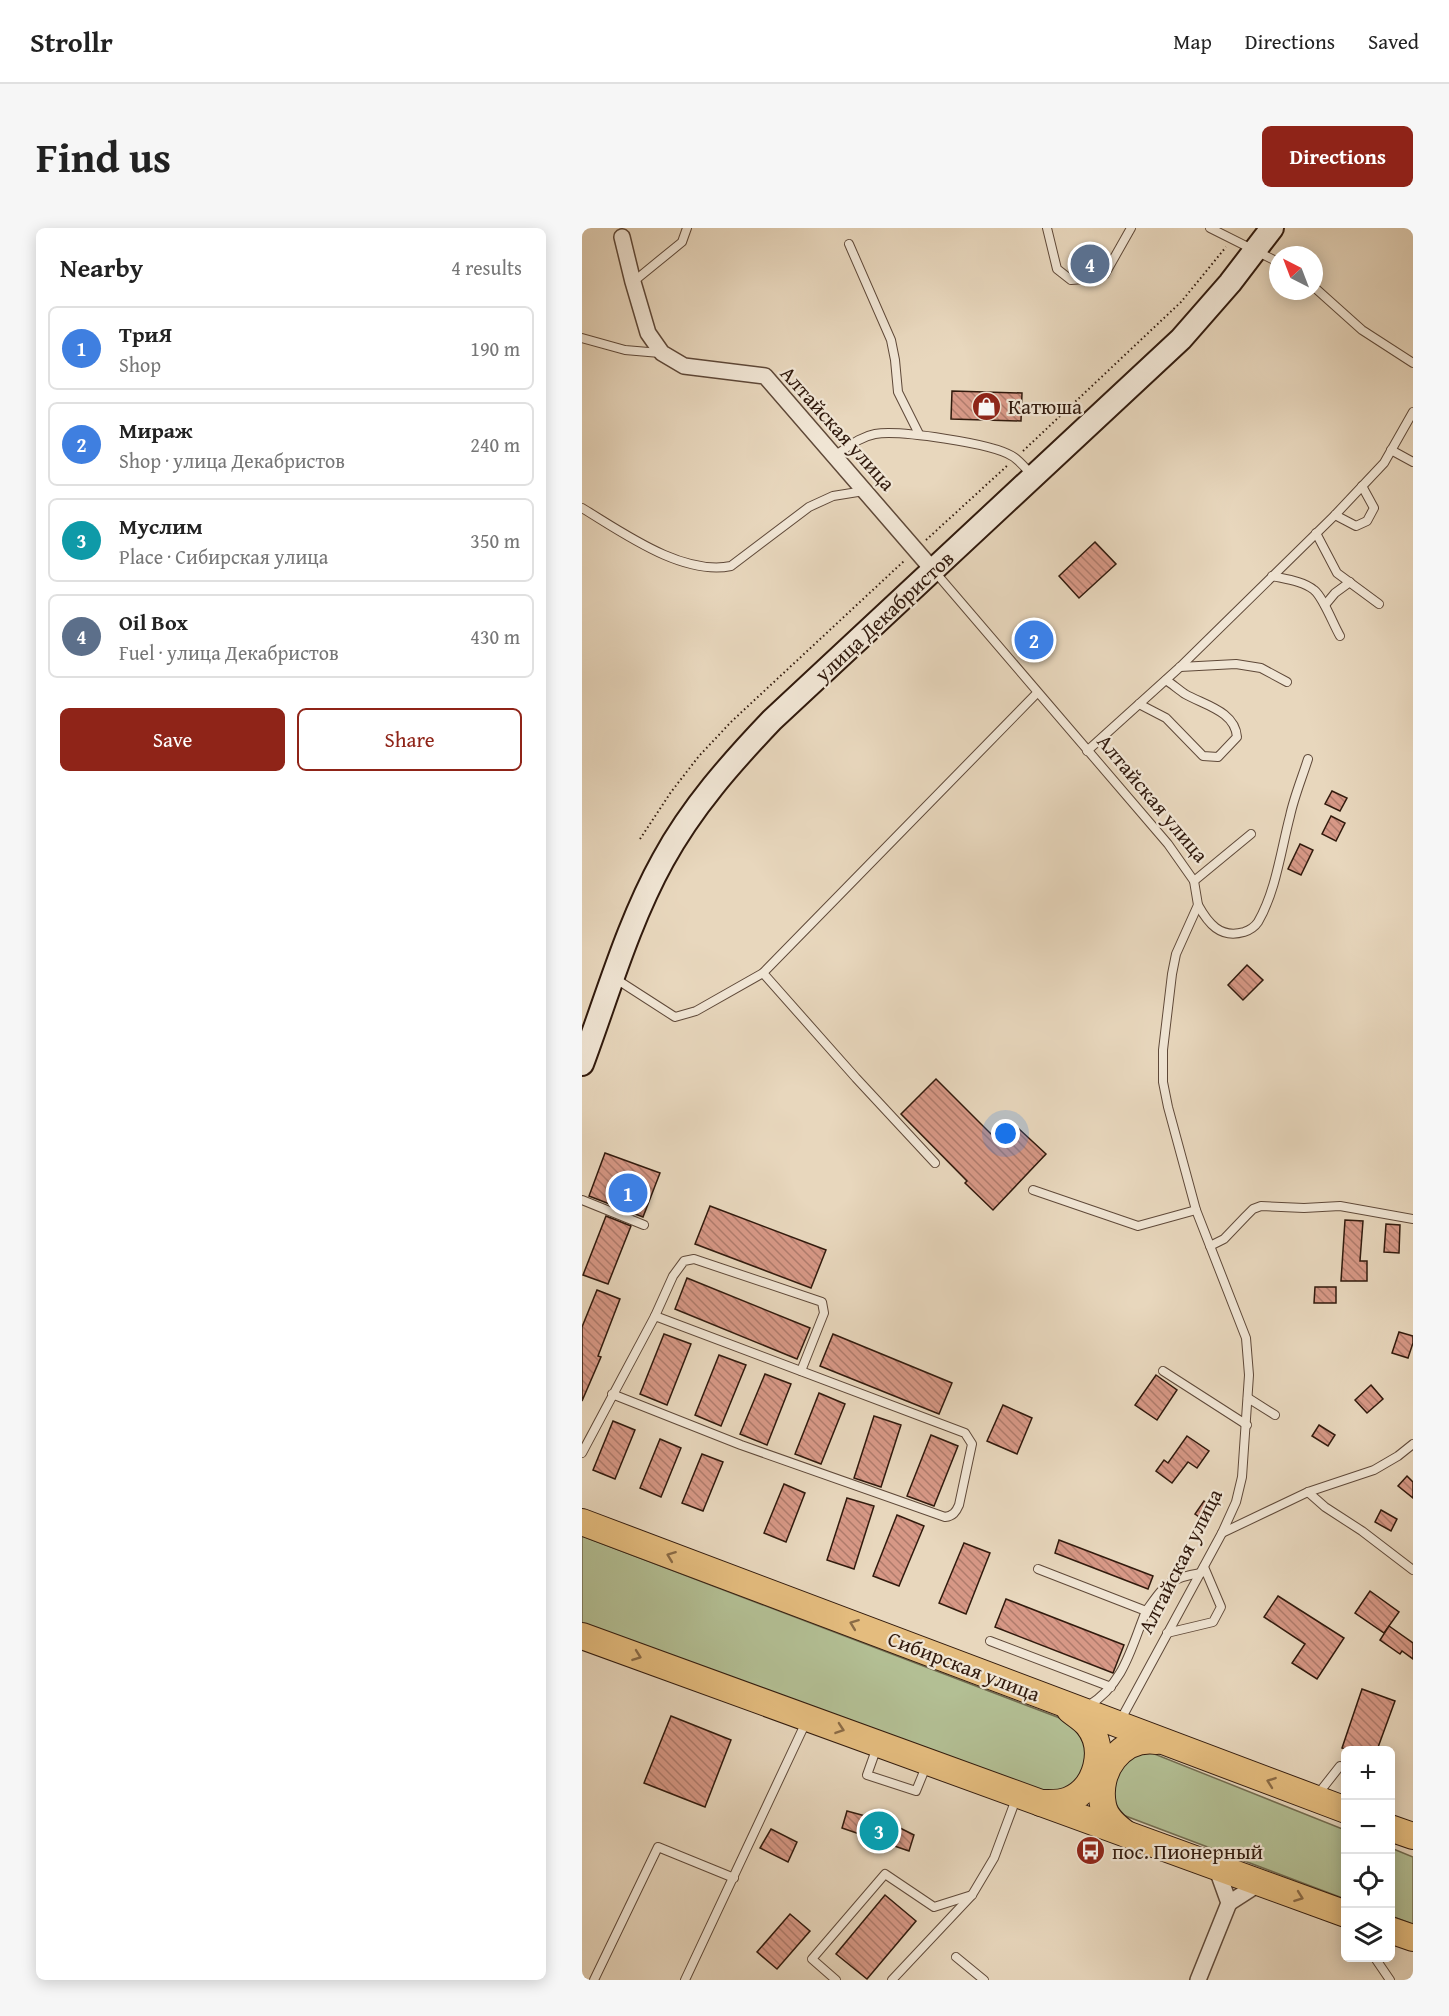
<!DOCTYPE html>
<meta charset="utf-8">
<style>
body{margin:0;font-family:"Gentium Book Plus",serif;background:#f6f6f6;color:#222}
.controls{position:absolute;right:18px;bottom:18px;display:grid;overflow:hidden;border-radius:9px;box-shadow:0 3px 15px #0003}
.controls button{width:54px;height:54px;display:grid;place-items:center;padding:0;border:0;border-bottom:2px solid #e0e0e0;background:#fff;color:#222;font:30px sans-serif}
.compass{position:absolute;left:687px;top:18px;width:54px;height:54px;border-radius:50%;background:#fff;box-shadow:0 3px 15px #0003;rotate:318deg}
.you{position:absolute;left:424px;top:906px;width:21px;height:21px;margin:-15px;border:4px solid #fff;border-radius:50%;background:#1a73e8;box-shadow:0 0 0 9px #1a73e833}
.badge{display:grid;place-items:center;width:39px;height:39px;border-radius:50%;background:#8f2418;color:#fff;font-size:20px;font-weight:700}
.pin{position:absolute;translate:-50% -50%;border:3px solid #fff;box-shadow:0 2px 6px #0006}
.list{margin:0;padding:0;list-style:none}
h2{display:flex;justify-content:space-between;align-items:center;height:78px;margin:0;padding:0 24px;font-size:26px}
h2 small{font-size:20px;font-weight:400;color:#767676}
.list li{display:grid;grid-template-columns:39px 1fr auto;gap:18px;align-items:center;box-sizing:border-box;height:84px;margin:0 12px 12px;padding:0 12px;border:2px solid #e0e0e0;border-radius:9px}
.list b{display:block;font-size:22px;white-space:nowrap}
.list p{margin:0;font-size:20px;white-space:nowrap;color:#767676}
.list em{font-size:20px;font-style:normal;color:#767676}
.actions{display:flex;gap:12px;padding:18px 24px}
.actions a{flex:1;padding:14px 0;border:2px solid #8f2418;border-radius:9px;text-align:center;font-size:21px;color:#8f2418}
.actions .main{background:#8f2418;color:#fff}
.icon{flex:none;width:33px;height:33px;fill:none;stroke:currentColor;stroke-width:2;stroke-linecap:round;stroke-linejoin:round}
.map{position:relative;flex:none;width:831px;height:1752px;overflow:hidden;border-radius:9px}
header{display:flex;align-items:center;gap:36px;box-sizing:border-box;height:84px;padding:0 30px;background:#fff;border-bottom:2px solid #e0e0e0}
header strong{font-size:28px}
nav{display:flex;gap:33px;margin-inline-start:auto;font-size:21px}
.intro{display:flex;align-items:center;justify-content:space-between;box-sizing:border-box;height:144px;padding:0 36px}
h1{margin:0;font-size:42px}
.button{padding:15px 27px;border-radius:9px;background:#8f2418;color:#fff;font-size:21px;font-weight:700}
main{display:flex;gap:36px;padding:0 36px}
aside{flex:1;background:#fff;border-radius:9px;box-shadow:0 3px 15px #0003}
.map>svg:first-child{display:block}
</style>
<header>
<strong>Strollr</strong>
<nav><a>Map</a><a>Directions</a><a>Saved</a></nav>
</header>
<div class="intro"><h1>Find us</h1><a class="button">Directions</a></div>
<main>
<aside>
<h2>Nearby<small>4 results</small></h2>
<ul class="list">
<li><span class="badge" style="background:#3f7fe0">1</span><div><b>ТриЯ</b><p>Shop</p></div><em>190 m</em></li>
<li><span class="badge" style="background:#3f7fe0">2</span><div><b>Мираж</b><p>Shop · улица Декабристов</p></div><em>240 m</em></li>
<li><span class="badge" style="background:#0f9aa8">3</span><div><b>Муслим</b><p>Place · Сибирская улица</p></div><em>350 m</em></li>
<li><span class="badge" style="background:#5c6f8a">4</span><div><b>Oil Box</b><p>Fuel · улица Декабристов</p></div><em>430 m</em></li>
</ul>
<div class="actions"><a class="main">Save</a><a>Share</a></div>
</aside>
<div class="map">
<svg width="831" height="1752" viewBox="0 0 831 1752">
<defs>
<pattern id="building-back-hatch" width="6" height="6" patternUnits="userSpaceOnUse" patternTransform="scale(1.5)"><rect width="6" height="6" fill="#d79886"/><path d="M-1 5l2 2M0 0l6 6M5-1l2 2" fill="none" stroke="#af7b6c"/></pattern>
</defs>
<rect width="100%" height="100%" fill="#e8d7bd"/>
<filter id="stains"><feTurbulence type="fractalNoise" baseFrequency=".00333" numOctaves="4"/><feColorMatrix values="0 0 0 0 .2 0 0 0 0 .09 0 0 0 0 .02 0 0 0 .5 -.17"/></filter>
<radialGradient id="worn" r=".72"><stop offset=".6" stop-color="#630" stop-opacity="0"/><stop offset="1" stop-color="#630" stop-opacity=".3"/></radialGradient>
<g fill="#b3bf94" stroke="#726c50" stroke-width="1.5">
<path d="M0,1308l483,184c28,27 23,27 15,63l-32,13 -466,-172z"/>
<path d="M558,1524l12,1 193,77v69l-222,-84c-11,-10 -13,-37 -2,-48 5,-5 13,-10 19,-15z"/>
<polygon points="809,1620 831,1629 831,1696 809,1688"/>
</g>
<g fill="url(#building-back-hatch)" stroke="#311a0d" stroke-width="1.5">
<polygon points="515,28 516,42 500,43 499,29"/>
<polygon points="370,163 440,165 439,193 369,191"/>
<polygon points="513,314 534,336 497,370 477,348"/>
<rect x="441" y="403" width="21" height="18"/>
<polygon points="750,563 765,570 758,583 743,576"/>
<polygon points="749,588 763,595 754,613 740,606"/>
<polygon points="718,616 731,622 719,647 706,641"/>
<polygon points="665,737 681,752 661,772 646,757"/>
<polygon points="354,851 420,917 436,900 464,926 411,982 383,955 385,953 319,886"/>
<polygon points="23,925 78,945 61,989 7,968"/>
<polygon points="128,978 244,1022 229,1060 113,1016"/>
<polygon points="24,988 49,998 26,1056 1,1047"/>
<polygon points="763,992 781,993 778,1033 785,1033 785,1053 759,1053"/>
<polygon points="804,996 818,997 817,1025 802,1024"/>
<polygon points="105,1050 228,1100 215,1131 93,1081"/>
<polygon points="733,1059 754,1059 754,1075 732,1075"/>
<polygon points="15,1062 38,1071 16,1128 19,1129 0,1173 0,1099"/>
<polygon points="817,1104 831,1108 831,1115 826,1130 810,1125"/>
<polygon points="82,1106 109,1116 85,1177 58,1166"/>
<polygon points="251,1106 370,1155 357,1186 238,1138"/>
<polygon points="137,1127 164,1137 139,1198 113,1187"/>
<polygon points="183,1146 209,1156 185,1217 158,1206"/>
<polygon points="574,1147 595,1162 575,1192 553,1177"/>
<polygon points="789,1157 801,1171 785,1185 773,1172"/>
<polygon points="237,1165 263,1176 239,1236 213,1226"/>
<polygon points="421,1177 450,1190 435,1226 405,1213"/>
<polygon points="292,1188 319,1197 299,1259 272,1250"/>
<polygon points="31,1193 53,1202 33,1251 11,1242"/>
<polygon points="737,1197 753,1207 746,1218 730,1208"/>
<polygon points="349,1207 376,1218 352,1278 325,1268"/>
<polygon points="605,1208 627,1223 615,1240 606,1234 590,1255 574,1243 582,1232 586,1235"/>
<polygon points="78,1211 99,1220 79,1269 58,1260"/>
<polygon points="120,1226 141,1234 121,1283 100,1275"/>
<polygon points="825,1248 831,1254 831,1270 816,1258"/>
<polygon points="202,1256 223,1265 204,1314 182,1305"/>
<polygon points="265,1270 292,1278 272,1341 245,1332"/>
<polygon points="622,1273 632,1280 623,1293 613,1286"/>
<polygon points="799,1282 815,1291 809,1303 793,1294"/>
<polygon points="315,1287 342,1298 317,1358 291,1348"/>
<polygon points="477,1312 571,1348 566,1361 473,1325"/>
<polygon points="382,1315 408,1325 384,1386 357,1375"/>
<polygon points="788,1363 817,1384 802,1405 773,1385"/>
<polygon points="696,1368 762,1410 735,1451 710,1435 723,1416 682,1389"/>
<polygon points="424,1371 542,1417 531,1445 413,1399"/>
<polygon points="807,1398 831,1415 831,1431 820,1423 818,1426 798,1412"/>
<polygon points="780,1461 813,1473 795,1522 767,1522 760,1520"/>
<polygon points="89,1488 149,1512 123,1579 62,1555"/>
<polygon points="265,1583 287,1589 301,1589 314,1598 332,1607 327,1623 260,1600"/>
<polygon points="189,1601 215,1614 206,1634 178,1620"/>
<polygon points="303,1667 334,1693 285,1751 254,1726"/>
<polygon points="208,1686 228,1703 195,1741 175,1724"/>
</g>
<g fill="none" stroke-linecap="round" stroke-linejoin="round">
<defs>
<g id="service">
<polyline points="465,0 475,41 489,52 515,50 523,46 549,0"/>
<polyline points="628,0 696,34"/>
<polyline points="267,16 309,112 313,132 316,164 337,206"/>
<polyline points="51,54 100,14 105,0"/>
<polyline points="732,59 780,102 831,135"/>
<polyline points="0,110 43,122 78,125"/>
<polyline points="809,222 831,234"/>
<path d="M252,228c13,-8 25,-19 41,-22 24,-4 116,9 137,22 7,4 14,13 20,19"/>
<path d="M0,280c40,24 100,68 149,58l78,-59 24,-11 31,-5"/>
<polyline points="753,287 774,298 785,293 792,280 780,258"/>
<polyline points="734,305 755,345 797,376"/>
<polyline points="353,344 586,616 612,653 616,677 594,726 590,746 581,822 581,854 586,879 614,982 664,1110 667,1147 660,1249 654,1274 640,1305 538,1493"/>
<path d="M690,348c13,3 31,5 42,14 9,7 19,34 26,46"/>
<polyline points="743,377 753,365 768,354"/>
<polyline points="598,439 654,436 679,440 705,454"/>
<path d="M557,476l27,14 37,38 15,1 19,-20c-2,-26 -33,-32 -52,-43 -6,-4 -13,-10 -19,-14"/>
<polyline points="505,523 598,439 753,287 802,235 831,184"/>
<polyline points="612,653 669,606"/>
<path d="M616,677c10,18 22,34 46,27 6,-2 10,-4 14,-10 18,-31 23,-72 32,-106 4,-19 12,-38 18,-57"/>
<polyline points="34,751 93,789 114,783 181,745"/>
<polyline points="353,935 274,850 181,745 455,465"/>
<polyline points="451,962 556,998 614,982"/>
<polyline points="0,972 62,997"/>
<polyline points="628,1018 642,1011 664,988 671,981 679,978 722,980 758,978 831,991"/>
<polyline points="73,1088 91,1048 102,1033 112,1031 240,1074 242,1085 219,1143"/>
<polyline points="581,1143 665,1197"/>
<polyline points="666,1170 693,1187"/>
<path d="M0,1225l73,-137 310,117 7,11 -13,61c-3,7 -6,11 -14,12l-204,-72 -129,-51"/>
<polyline points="726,1264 743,1279 780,1303 831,1342"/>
<polyline points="640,1305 726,1264 792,1242 816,1228 831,1216"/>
<path d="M456,1341l108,42c-15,37 -22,73 -58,95"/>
<path d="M564,1383c19,-26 22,-33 55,-38"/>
<polyline points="585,1405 631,1394 639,1379 622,1339"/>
<polyline points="408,1413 529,1459"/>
<polyline points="295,1519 285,1547 334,1563 345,1536"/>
<polyline points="736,1566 758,1538 764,1540"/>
<polyline points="374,1729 402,1752"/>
<polyline points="793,1730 808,1752"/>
<polyline points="12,1752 76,1619 152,1650"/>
<polyline points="103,1752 224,1494"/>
<polyline points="254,1752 230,1731 303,1646 352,1679 390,1667"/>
<polyline points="310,1752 390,1667 412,1630 434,1571"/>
</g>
<g id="minor">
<polyline points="40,9 51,54 66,105 80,125 102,138 183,148 351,342"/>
<polyline points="647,1675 678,1655"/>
<polyline points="616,1752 647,1675 634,1639"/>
</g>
<path id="secondary" d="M0,836c25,-67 46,-141 81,-204 29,-53 68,-97 109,-140l409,-381 49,-56 42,-55"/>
<g id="primary">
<polyline points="0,1294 764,1582"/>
<polyline points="0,1408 764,1686"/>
<path d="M459,1575c10,0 19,1 28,-3 28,-12 38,-51 19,-75 -5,-6 -12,-10 -18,-15"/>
<polyline points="808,1600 831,1608"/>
<path d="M544,1606c-9,-7 -21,-16 -23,-29 -7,-34 18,-69 54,-64"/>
<polyline points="808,1702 831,1710"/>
</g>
</defs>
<use href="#service" stroke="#5f4939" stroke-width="10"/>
<use href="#minor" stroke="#5f4939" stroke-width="18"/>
<use href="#secondary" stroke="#311a0d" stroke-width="26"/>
<use href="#primary" stroke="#311a0d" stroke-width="28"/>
<g stroke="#311a0d" stroke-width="2" stroke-dasharray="1.5 3" stroke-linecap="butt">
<polyline points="441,223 599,74 644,19"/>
<polyline points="344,312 426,237"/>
<polyline points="58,611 89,564 117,528 150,493 322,333"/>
</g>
<use href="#service" stroke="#f0e5d4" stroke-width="8"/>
<use href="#minor" stroke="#f0e5d4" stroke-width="15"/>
<use href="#secondary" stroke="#f0e5d4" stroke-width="22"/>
<use href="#primary" stroke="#e4bc7e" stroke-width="26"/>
</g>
<defs><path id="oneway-chevron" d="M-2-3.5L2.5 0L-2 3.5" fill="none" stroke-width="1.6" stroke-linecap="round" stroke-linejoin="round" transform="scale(1.5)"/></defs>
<g stroke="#8a6b46">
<use href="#oneway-chevron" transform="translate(89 1328) rotate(-159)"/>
<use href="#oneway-chevron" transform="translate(272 1396) rotate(-159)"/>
<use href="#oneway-chevron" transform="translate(55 1428) rotate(20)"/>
<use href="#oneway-chevron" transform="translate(258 1501) rotate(19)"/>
<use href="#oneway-chevron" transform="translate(689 1554) rotate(-160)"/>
<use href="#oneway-chevron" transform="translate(717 1669) rotate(20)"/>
</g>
<defs>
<symbol id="shop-disc" viewBox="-11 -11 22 22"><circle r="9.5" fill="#8f2418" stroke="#f0e5d4"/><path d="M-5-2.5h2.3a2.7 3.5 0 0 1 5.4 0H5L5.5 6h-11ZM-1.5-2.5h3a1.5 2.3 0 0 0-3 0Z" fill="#fff"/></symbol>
<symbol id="bus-disc" viewBox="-11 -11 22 22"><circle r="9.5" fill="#8f2418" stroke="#f0e5d4"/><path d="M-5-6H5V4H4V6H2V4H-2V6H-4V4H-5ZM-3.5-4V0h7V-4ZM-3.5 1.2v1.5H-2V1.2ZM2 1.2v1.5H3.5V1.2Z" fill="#fff"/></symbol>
</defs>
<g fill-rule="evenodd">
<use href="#shop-disc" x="388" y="162" width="33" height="33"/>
<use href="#bus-disc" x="492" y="1606" width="33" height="33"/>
</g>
<g text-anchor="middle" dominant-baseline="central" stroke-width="4.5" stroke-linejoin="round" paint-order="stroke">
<g font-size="21" fill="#311a0d" stroke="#f0e5d4" text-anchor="start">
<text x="426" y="178">Катюша</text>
<text x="530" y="1623">пос. Пионерный</text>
</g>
<g font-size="21" fill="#311a0d" stroke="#f0e5d4">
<text transform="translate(256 200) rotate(48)">Алтайская улица</text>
<text transform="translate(302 388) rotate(-43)">улица Декабристов</text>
<text transform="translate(571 570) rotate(50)">Алтайская улица</text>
<text transform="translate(598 1333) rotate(-63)">Алтайская улица</text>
<text transform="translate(382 1438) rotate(21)">Сибирская улица</text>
</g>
</g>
<rect width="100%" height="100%" filter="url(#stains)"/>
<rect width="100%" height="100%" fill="url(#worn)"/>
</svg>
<div class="controls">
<button>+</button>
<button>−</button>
<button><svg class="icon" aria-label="locate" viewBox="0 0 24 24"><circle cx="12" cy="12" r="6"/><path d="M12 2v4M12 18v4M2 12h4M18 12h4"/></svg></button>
<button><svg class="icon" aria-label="layers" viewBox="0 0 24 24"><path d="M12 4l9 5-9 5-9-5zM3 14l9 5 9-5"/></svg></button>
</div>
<svg class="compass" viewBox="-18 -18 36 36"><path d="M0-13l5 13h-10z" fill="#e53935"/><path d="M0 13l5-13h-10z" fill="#767676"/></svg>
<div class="you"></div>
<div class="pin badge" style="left:46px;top:965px;background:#3f7fe0">1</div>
<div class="pin badge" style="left:452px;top:412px;background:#3f7fe0">2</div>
<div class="pin badge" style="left:297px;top:1603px;background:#0f9aa8">3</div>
<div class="pin badge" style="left:508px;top:36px;background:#5c6f8a">4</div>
</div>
</main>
